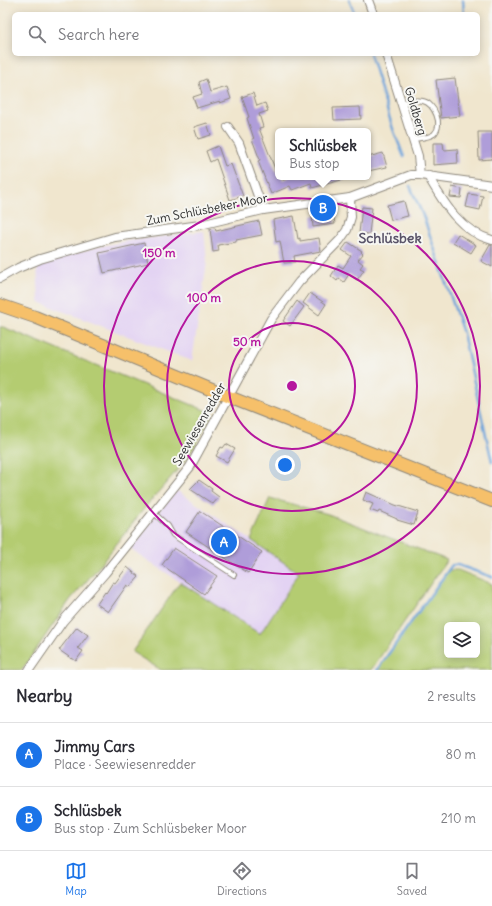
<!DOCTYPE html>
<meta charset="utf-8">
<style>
body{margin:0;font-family:Delius,sans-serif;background:#f7f7f7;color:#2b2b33}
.controls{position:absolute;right:12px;bottom:12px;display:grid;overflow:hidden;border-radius:6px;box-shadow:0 2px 10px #0003}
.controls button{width:36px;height:36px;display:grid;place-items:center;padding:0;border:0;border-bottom:1px solid #e1e1e2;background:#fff;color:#2b2b33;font:20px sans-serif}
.you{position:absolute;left:285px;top:465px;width:14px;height:14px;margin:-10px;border:3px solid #fff;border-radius:50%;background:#1a73e8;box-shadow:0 0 0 6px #1a73e833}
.badge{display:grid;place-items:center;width:26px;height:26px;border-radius:50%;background:#1a73e8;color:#fff;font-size:13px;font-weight:700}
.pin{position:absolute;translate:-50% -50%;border:2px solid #fff;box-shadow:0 1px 4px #0006}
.popup{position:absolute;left:275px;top:128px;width:96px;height:52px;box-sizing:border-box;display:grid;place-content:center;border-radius:6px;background:#fff;filter:drop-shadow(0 1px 3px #0005);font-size:13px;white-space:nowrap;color:#7c7c81}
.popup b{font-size:15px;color:#2b2b33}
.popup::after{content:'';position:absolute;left:50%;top:100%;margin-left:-8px;border:8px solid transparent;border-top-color:#fff}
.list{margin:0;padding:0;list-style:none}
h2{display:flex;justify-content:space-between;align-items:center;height:52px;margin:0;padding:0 16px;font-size:17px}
h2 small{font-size:13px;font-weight:400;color:#7c7c81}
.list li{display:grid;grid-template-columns:26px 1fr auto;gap:12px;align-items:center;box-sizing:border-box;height:64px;padding:0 16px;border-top:1px solid #e1e1e2}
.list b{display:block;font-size:15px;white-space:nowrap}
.list p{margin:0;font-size:13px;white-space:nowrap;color:#7c7c81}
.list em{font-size:13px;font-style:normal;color:#7c7c81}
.icon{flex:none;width:22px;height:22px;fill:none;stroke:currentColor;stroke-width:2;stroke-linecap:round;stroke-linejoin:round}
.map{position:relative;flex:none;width:492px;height:670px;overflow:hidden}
.search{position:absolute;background:#fff;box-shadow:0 2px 10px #0003;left:12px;right:12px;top:12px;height:44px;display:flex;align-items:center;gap:10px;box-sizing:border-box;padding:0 14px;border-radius:6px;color:#7c7c81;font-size:15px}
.sheet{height:180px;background:#fff}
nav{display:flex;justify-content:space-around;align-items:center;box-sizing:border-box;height:56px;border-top:1px solid #e1e1e2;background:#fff;font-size:11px;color:#7c7c81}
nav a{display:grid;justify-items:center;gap:2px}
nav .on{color:#1a73e8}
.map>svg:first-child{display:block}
</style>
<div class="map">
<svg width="492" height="670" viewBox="0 0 492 670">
<rect width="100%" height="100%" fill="#f6f6f2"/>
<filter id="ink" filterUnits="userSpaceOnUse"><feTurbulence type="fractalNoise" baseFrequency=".025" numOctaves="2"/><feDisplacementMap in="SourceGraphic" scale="8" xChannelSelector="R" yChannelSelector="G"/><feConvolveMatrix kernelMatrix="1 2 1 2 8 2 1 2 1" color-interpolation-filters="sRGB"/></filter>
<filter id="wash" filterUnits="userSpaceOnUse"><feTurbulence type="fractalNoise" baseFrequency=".012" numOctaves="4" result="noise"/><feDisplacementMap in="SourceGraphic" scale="16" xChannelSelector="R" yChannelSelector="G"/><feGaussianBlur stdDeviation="0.9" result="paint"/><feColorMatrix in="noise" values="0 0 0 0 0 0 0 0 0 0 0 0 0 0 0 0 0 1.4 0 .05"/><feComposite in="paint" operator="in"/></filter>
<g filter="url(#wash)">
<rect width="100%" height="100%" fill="#f0e6ce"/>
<g fill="#e3d3f3">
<polygon points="204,231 207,262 192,361 39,302 37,265 97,247 127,241"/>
<polygon points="176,490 299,572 260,635 129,548"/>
</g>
<g fill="#b4cc71" stroke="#707c4e" fill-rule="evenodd">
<polygon points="0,327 3,327 212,413 208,422 195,446 180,467 146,506 97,569 70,600 22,670 0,670"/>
<polygon points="270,498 328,514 447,560 371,670 161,670 132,652 180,582 260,634 299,573 251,540"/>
<path d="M448,570h10l34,14v86h-115zM447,625h30v30h-30z"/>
</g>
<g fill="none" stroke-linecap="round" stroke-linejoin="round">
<g stroke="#6ca3da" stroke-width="2.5">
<polyline points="349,0 355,14"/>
<polyline points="463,0 464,14"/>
<polyline points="370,54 393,129 404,157"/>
<polyline points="410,186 424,218 463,333 492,462"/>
<polyline points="377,670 452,565 458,565 492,577"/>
</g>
</g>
<g id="blocks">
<g fill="#af9dd9">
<polygon points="455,78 460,116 441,118 436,80"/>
<polygon points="206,79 210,92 227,87 231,99 220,103 220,101 197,108 193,97 202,94 199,82"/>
<polygon points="253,93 257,106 265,103 268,111 259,114 263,127 259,128 277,174 278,173 278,177 282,177 283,180 290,177 345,177 345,179 312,188 311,183 292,190 290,186 271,194 258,161 260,160 252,139 254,139 247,118 249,117 242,97"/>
<polygon points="360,107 361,119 334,120 333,108"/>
<polygon points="207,123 211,135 198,139 194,127"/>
<polygon points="478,132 492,132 492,159 479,160"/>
<polygon points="433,143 443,143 444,150 457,149 458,163 433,165"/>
<polygon points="218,146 225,166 231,164 243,196 230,200 216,159 210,162 206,151"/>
<polygon points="383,153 387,167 368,171 368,157"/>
<polygon points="452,187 462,189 461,198 450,197"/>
<polygon points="469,194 483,196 480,210 466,207"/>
<polygon points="404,201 408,216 391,220 387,205"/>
<polygon points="362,207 372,208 369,234 359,233"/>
<polygon points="333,212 335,224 313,227 312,216"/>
<polygon points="294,216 298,239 300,238 300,241 319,238 321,251 294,256 295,262 284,263 280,241 276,242 273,220"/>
<polygon points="259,221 262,235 236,240 236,242 218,245 219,251 213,252 210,229 215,228 216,231"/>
<polygon points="458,234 476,245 471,253 453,242"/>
<polygon points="348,242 362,251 361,252 363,254 358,260 363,264 360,268 364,270 357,280 349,274 344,282 339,278 337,281 331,276 338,265 343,268 351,256 342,250"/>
<polygon points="144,243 148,263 104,273 99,253"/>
<polygon points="490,245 492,245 492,267 481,261"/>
<polygon points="310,293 326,304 319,315 303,303"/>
<polygon points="297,301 304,307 290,326 283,321"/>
<polygon points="226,444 235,449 227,462 216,456 221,447 223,448"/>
<polygon points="199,480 212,489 211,491 219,497 213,504 190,489"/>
<polygon points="366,492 395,505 418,512 414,525 397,520 397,519 379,511 378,513 370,510 373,504 363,500"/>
<polygon points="200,511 262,552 248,573 186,532"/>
<polygon points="174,548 217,576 204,594 162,565"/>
<polygon points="127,567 139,577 130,587 127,585 108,612 97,604 105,592 106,593 113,582 115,583"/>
<polygon points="77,627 88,635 78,648 83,651 76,661 72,658 72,659 59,650"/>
</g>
</g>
</g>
<g filter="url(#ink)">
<use href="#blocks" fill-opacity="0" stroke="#8e887c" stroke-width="1"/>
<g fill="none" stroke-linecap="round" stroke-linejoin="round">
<defs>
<g id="lane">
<path d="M401,103c7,-1 15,-4 22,-2 11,2 21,24 11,33 -5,4 -14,4 -21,5"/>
<polyline points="154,513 168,526 173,535 234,575"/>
</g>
<g id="street">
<polyline points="368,0 373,14"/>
<polyline points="386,54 418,156 420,175"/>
<polyline points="228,127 239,143 263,210"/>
<path d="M428,176c16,27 31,55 64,64"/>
<polyline points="0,278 18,268 40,259 115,237 200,225 263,210 350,198 411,175 420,175 492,185"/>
<polyline points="29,670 63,621 105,573 190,467 271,319 299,282 340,240 347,230 351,217 350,198"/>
</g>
<polyline id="primary" points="0,305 35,317 229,397 492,501"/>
</defs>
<use href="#lane" stroke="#8e887c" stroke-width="6"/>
<use href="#street" stroke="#8e887c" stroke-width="10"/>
<use href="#primary" stroke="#8e887c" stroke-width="14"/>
<use href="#lane" stroke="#fff" stroke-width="4"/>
<use href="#street" stroke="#fff" stroke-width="8"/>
<use href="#primary" stroke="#f6c06b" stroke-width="12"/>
</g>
</g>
<g fill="none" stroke="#b5179e" stroke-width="2">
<circle cx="292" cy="386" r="63"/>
<circle cx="292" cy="386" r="125"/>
<circle cx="292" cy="386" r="188"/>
</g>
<g text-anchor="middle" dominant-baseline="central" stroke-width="4" stroke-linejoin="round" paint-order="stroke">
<g font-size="12" fill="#2b2b2b" stroke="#f6f6f2">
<text transform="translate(416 111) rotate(73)">Goldberg</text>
<text transform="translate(207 209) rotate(-11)">Zum Schlüsbeker Moor</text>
<text transform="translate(199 424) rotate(-60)">Seewiesenredder</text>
</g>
<g font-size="14" font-weight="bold" fill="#595368" stroke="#f6f6f2">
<text x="390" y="238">Schlüsbek</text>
</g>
</g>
<circle cx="292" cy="386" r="6" fill="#b5179e" stroke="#f6f6f2" stroke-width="2"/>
<g font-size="12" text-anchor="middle" font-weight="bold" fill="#b5179e" stroke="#f6f6f2" stroke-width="4" stroke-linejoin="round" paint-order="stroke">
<text x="159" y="257">150 m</text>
<text x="204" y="302">100 m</text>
<text x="247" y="346">50 m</text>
</g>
</svg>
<div class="controls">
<button><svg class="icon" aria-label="layers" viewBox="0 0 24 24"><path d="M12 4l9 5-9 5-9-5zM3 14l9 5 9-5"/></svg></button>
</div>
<div class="you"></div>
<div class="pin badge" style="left:224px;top:542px">A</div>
<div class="pin badge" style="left:323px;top:208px">B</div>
<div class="popup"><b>Schlüsbek</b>Bus stop</div>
<div class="search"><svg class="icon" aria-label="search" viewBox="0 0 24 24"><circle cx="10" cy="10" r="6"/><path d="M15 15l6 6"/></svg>Search here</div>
</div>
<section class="sheet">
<h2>Nearby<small>2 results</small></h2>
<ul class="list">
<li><span class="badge">A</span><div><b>Jimmy Cars</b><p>Place · Seewiesenredder</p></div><em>80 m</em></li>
<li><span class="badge">B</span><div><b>Schlüsbek</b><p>Bus stop · Zum Schlüsbeker Moor</p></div><em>210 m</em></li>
</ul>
</section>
<nav>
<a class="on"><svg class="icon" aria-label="map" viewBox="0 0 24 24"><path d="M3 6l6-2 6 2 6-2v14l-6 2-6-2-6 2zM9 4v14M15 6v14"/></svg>Map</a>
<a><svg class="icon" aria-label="directions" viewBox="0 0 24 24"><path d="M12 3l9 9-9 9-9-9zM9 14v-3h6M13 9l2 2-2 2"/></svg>Directions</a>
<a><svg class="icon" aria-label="saved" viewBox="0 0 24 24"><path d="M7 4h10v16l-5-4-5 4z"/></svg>Saved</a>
</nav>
